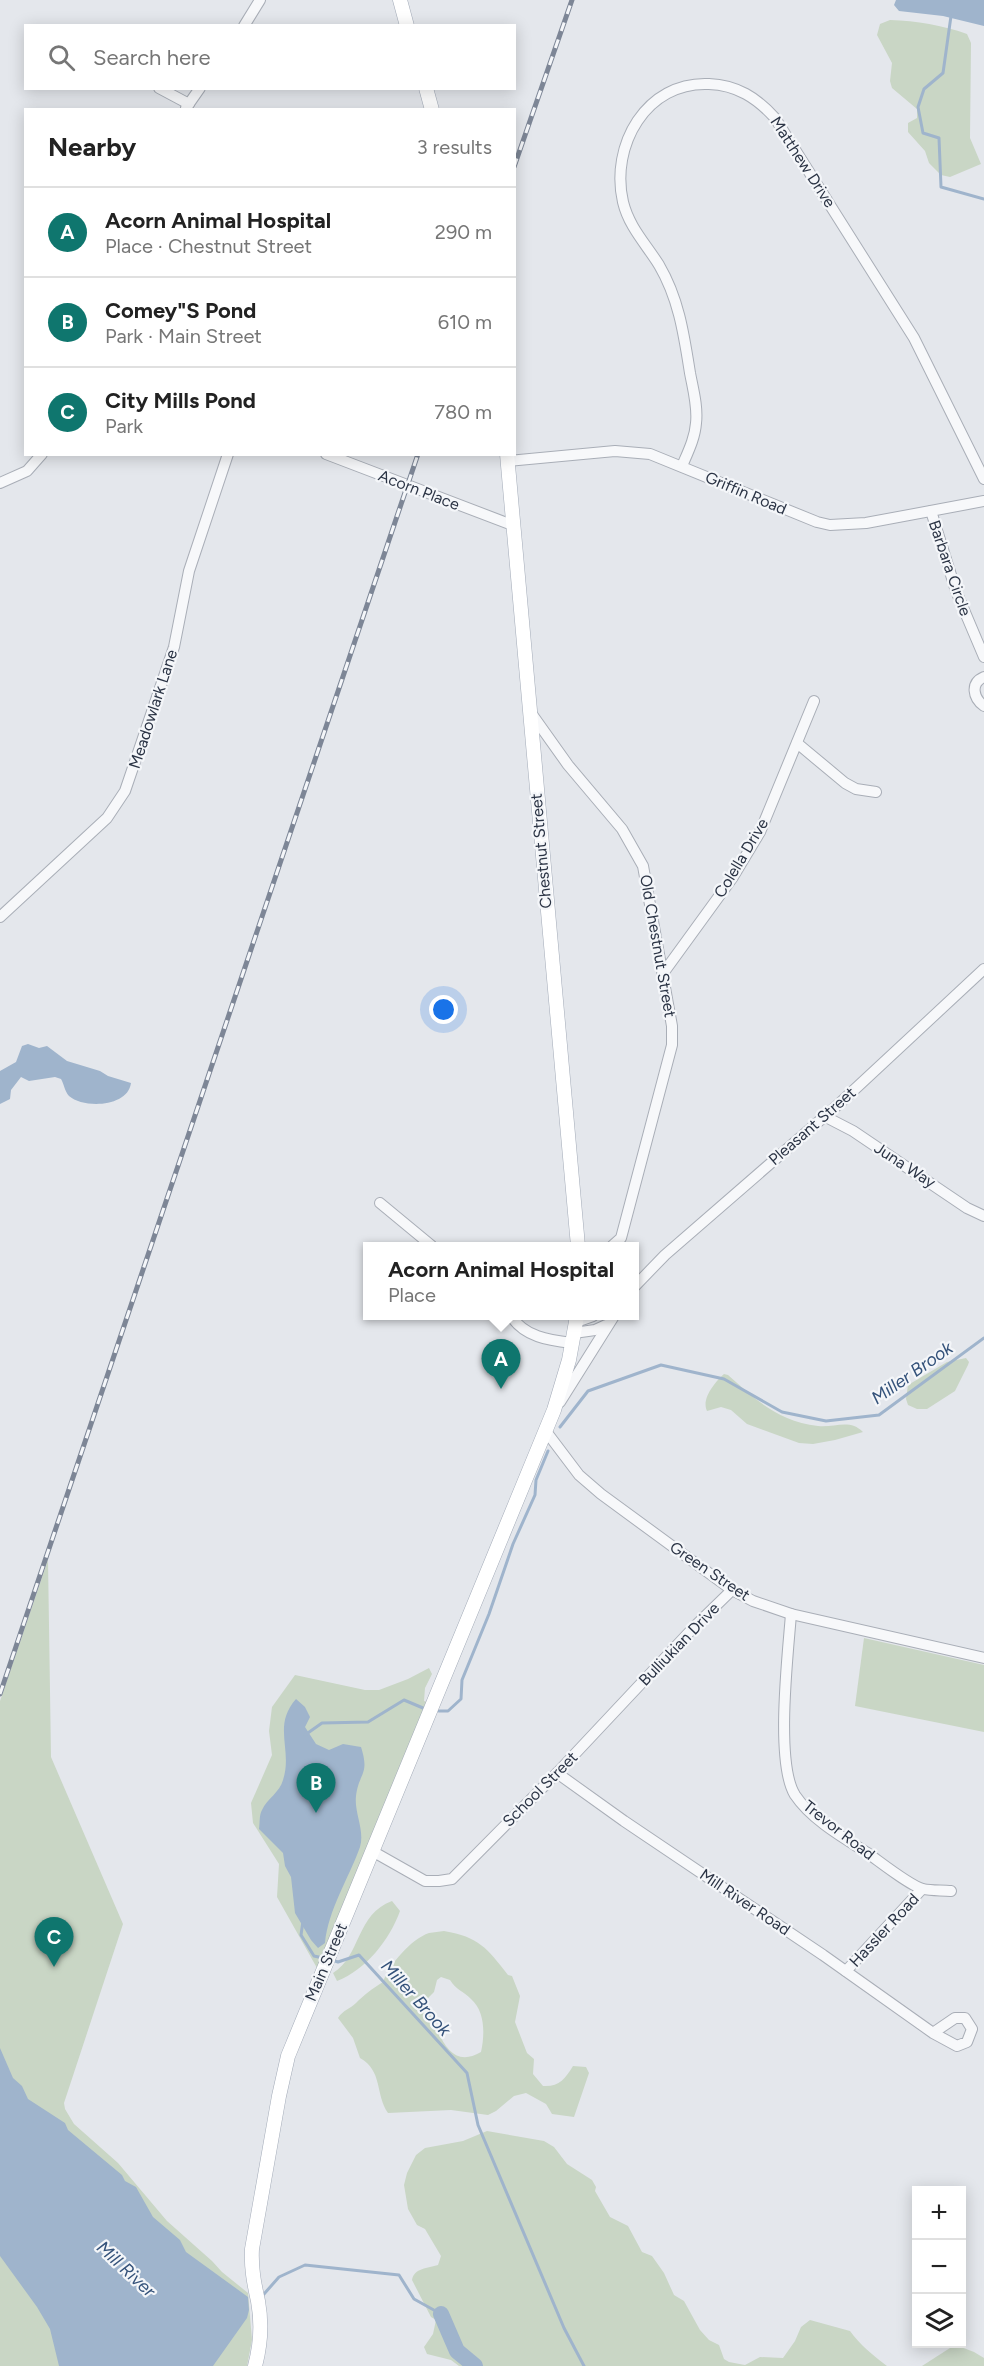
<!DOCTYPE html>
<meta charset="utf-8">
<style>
body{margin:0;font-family:Figtree,sans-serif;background:#f6f6f6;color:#222}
.controls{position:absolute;right:18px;bottom:18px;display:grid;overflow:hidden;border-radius:0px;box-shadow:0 3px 15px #0003}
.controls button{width:54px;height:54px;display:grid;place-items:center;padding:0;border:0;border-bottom:2px solid #e0e0e0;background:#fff;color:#222;font:30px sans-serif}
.you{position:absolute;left:444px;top:1010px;width:21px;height:21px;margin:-15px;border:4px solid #fff;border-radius:50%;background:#1a73e8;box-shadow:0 0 0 9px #1a73e833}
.badge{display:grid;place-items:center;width:39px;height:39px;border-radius:50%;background:#0f766e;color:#fff;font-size:20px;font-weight:700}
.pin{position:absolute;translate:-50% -50px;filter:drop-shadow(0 2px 3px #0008)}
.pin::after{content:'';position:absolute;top:32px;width:21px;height:18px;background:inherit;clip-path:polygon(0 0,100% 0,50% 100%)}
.popup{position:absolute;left:363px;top:1242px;width:276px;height:78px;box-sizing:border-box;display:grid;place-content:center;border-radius:0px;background:#fff;filter:drop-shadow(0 2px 4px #0005);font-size:20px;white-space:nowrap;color:#767676}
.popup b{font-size:22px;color:#222}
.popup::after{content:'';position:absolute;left:50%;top:100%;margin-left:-12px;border:12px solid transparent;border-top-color:#fff}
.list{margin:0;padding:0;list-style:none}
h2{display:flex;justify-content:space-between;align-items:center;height:78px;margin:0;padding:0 24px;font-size:26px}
h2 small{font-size:20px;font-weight:400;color:#767676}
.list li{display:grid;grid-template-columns:39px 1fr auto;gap:18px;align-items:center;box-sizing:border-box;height:90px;padding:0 24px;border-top:2px solid #e0e0e0}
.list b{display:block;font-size:22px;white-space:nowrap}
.list p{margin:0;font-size:20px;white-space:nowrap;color:#767676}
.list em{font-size:20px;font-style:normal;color:#767676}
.icon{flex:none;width:33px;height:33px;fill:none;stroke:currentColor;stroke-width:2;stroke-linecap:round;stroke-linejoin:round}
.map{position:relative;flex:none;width:984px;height:2366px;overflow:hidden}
.search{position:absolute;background:#fff;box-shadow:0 3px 15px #0003;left:24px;top:24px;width:492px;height:66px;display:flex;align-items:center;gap:15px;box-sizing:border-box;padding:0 21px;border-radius:0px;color:#767676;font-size:22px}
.panel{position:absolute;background:#fff;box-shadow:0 3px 15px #0003;left:24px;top:108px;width:492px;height:348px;border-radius:0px}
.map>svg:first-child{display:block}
</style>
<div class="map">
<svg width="984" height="2366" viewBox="0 0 984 2366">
<rect width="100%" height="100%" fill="#e4e7ec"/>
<g fill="#c9d6c5" fill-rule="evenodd">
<path d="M890,20c27,1 52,5 77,14l4,9 -1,95 11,26 -31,13 -9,-2 -12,-12 -4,-12 -17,-19v-9l9,-5v-9l-25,-21 -2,-7 2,-18 -15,-28 3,-11z"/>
<polygon points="966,1358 969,1362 968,1365 955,1391 927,1409 917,1409 908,1405 906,1399 908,1385 947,1362"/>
<path d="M724,1374l4,1c29,26 50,46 90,51 16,2 32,-8 45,6l-28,8 -22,4 -14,-1 -52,-19 -16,-14 -10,-3 -14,4c-6,-12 8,-29 17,-37z"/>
<polygon points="48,1560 51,1757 123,1924 64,2103 65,2109 74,2124 118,2163 167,2221 212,2261 222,2272 248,2293 252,2340 247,2366 0,2366 0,1701"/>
<polygon points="864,1638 984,1665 984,1732 855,1706"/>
<polygon points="429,1668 432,1674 425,1688 424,1701 427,1702 317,1968 277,1897 279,1864 253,1823 251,1803 272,1755 269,1731 272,1707 295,1675 365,1690 379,1690 408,1679"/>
<path d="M392,1901l8,10c-10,28 -34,59 -63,70l-4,-8c28,-17 23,-59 59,-72z"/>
<path d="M444,1931c35,6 43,17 64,44l4,1 8,20 -5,26 12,31 7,6 -1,15 10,12c16,1 22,-7 30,-20l13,1 3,6 -15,44 -22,-3 -6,-10 -20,-11 -12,3 -18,15 -8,4 -37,-5 -63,3c-13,-19 -5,-42 -28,-55l-7,-20 -15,-20c5,-8 12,-9 18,-15 9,-9 16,-14 27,-21 6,-17 28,-43 46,-49 5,-1 10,-1 15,-2zM441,1977l9,3c6,10 13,11 21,19 14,12 14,35 10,53 -34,20 -43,-23 -54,-47v-6l7,-7 3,-12z"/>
<path d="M487,2131l57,10 10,6 13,17 25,16 4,7 -1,4 15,26 18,9 14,26 10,4 12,17 10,22 10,6 16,29 9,10 10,5 5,14 5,3 16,3 15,-8 23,1 12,-17 6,-14 9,-7 40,11c9,13 24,25 37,35h-428l-8,-6 -24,-6 -3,-7 9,-13 3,-14 -5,-3 -19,-37c2,-12 16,-12 26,-15l3,-9 -16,-27 -8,-4 -9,-16 -4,-24 3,-12 9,-18 9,-7 38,-7z"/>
<polygon points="961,2347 974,2352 984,2358 984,2366 922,2366 950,2348"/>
</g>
<g fill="#9fb4cc">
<polygon points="896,0 984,0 984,26 943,16 899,11 894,5"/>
<path d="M28,1044l11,4 8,-2 20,15 33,10 8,5 23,7c-3,24 -47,26 -62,13 -4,-4 -5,-12 -8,-17l-6,-2 -26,4 -8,-4 -10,13 -1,9 -10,5v-33l16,-9 6,-16z"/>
<path d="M296,1699l9,8 5,10 -5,10 11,17 13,6 14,-6 18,3c9,28 -2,25 -5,49 -2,17 9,34 4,51 -11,31 -32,63 -35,96l-7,5 -7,-8 -16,-27 -4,-36 -6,-11 -2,-13 -24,-24c1,-6 0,-14 3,-19 5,-11 18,-18 21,-30 10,-30 -11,-54 13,-81z"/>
<polygon points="0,2048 13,2078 22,2086 28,2099 65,2123 68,2130 122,2175 125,2181 136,2187 153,2217 180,2240 186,2252 248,2297 249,2310 247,2318 213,2366 59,2366 50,2329 37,2307 0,2256"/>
</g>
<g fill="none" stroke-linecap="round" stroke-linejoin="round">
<g stroke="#9fb4cc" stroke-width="3">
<polyline points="951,16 943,73 924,89 918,107 923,133 939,138 941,187 984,199"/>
<polyline points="560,1427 588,1391 661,1365 724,1379 782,1412 826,1421 879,1415 984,1338"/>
<polyline points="439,1711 448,1711 461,1699 462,1680 489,1614 513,1544 535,1495 536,1480 548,1451"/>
<polyline points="305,1735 322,1723 368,1722 404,1700 423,1708"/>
<polyline points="303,1921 301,1935 314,1956 323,1958"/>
<polyline points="332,1960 338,1962 359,1955 467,2073 478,2125 564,2328 584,2366"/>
<polyline points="264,2294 279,2277 305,2265 399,2275 414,2299 441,2314"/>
</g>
<polyline stroke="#9fb4cc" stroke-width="16" points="441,2314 457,2351 475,2366"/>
<defs>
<g id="minor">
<polyline points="244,26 260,0"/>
<polyline points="159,88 189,104"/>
<polyline points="186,108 200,88"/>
<polyline points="326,454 512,525"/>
<polyline points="507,461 615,451 650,454 817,522 830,525 866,523 984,501"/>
<path d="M682,466c6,-14 13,-28 14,-43 2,-16 -3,-34 -6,-50 -6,-38 -11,-74 -31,-108 -13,-21 -30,-38 -36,-63 -13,-56 23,-121 86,-118 28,1 48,14 66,34l139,220 70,141"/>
<polyline points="0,483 27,471 42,454"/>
<polyline points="931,511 956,591 984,657"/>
<path d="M984,677c-14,6 -11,21 0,29"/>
<polyline points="531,713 568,765 622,829 643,866 672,1026 672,1045 621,1238 612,1246"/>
<polyline points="797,743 845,783 856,789 876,792"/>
<polyline points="0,917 107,818 125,791 174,647 189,571 228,454"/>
<polyline points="664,972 733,877 760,832 814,701"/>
<polyline points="824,1116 853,1131 967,1208 984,1216"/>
<polyline points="380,1203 432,1246"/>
<polyline points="634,1287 665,1255 840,1103 984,969"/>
<path d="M511,1316c14,21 37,24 61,27"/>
<polyline points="576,1322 593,1316"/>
<polyline points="574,1333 595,1330 606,1325"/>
<polyline points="560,1402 614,1316"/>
<polyline points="545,1430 579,1475 601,1494 732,1590 753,1601 791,1614 984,1658"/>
<path d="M791,1614c-3,40 -16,149 4,181 16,24 47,42 71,57 13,9 44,34 57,37 9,2 19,1 28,2"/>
<polyline points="557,1773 624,1821 823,1955 933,2033 957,2046 967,2042 972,2029 965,2018 955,2018 933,2033"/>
<polyline points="372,1851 425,1881 439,1881 452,1879 557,1773 695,1626 732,1590"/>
<polyline points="846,1971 922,1889"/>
</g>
<g id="major">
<polyline points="400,0 407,26"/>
<polyline points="426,88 432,110"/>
<polyline points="507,454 578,1246"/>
<path d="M255,2366c6,-22 7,-43 3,-65 -4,-18 -7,-33 -6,-52l27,-153 9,-40 266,-646 15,-50 8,-44"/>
</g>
</defs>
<use href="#minor" stroke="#a9aeb7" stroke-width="12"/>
<use href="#major" stroke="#a3abb8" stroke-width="15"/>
<use href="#minor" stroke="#f7f8fa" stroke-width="10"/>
<use href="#major" stroke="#fff" stroke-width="14"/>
<defs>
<g id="rail">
<polyline points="514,167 572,0"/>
<polyline points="0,1694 418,454"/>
</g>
</defs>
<use href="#rail" stroke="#7d8696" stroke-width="5"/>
<use href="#rail" stroke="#f4f6f9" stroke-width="3" stroke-dasharray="9" stroke-linecap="butt"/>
</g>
<g text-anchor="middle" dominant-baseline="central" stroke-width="4.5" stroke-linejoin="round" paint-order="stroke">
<g font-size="16" fill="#2b3445" stroke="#f4f6f9">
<text transform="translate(803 162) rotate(57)">Matthew Drive</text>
<text transform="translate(419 490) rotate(21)">Acorn Place</text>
<text transform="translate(746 493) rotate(23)">Griffin Road</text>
<text transform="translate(950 568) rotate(71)">Barbara Circle</text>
<text transform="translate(153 709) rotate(-72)">Meadowlark Lane</text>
<text transform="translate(541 851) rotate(-95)">Chestnut Street</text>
<text transform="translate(741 858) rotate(-59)">Colella Drive</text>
<text transform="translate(658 946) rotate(80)">Old Chestnut Street</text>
<text transform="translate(812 1126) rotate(-41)">Pleasant Street</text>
<text transform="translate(905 1165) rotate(33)">Juna Way</text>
<text transform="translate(710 1571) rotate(34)">Green Street</text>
<text transform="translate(679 1644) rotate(-46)">Bulliukian Drive</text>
<text transform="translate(540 1789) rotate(-45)">School Street</text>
<text transform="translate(839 1830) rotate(38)">Trevor Road</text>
<text transform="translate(745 1902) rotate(34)">Mill River Road</text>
<text transform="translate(884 1930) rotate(-47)">Hassler Road</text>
<text transform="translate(326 1962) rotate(-67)">Main Street</text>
</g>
<g font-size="18" font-style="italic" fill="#34527a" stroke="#f4f6f9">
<text transform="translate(912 1373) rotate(-35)">Miller Brook</text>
<text transform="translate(416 1998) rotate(48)">Miller Brook</text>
<text transform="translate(126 2269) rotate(43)">Mill River</text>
</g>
</g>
</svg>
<div class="controls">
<button>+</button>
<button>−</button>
<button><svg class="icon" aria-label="layers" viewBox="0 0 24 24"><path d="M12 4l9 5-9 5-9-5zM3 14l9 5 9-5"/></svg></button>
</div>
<div class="you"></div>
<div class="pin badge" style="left:501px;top:1389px">A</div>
<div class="popup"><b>Acorn Animal Hospital</b>Place</div>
<div class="pin badge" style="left:316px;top:1813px">B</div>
<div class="pin badge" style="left:54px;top:1967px">C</div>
<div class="search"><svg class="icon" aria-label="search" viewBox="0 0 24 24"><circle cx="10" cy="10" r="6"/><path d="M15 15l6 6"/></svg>Search here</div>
<section class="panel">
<h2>Nearby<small>3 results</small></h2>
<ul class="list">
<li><span class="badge">A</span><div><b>Acorn Animal Hospital</b><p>Place · Chestnut Street</p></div><em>290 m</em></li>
<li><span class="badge">B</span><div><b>Comey&quot;S Pond</b><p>Park · Main Street</p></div><em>610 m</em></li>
<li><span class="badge">C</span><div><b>City Mills Pond</b><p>Park</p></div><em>780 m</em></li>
</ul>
</section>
</div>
